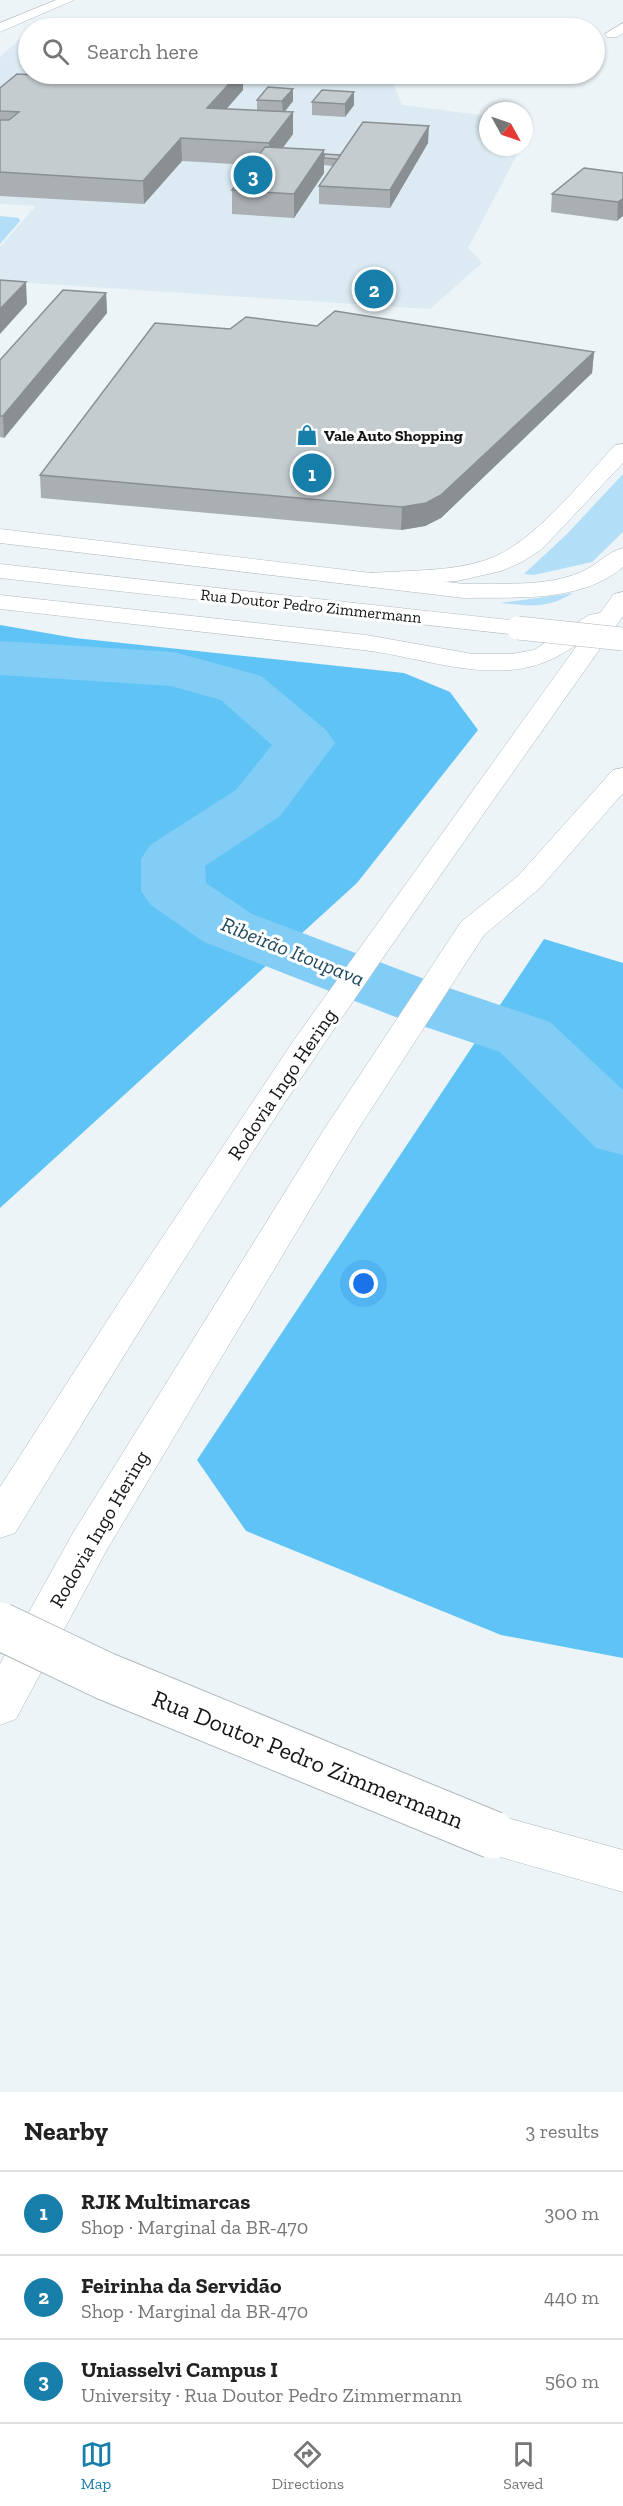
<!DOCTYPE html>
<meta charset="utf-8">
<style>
body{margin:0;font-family:"Zilla Slab",serif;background:#f6f6f6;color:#222}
.compass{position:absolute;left:479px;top:102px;width:54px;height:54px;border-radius:50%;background:#fff;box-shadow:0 2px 4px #0004;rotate:130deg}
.you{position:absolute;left:364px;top:1284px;width:21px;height:21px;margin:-15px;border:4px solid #fff;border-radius:50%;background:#1a73e8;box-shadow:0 0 0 9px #1a73e833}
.badge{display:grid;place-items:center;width:39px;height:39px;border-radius:50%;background:#167ea8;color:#fff;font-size:20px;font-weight:700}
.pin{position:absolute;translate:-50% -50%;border:3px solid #fff;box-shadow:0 2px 6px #0006}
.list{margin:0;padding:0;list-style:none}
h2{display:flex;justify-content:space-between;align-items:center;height:78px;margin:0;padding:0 24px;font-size:26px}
h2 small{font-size:20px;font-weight:400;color:#767676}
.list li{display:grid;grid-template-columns:39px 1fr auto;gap:18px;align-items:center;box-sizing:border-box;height:84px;padding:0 24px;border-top:2px solid #e0e0e0}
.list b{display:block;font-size:22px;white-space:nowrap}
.list p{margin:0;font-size:20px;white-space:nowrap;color:#767676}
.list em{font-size:20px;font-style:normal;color:#767676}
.icon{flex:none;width:33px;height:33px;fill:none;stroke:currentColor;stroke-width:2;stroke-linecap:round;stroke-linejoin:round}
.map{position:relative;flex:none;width:623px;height:2092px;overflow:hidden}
.search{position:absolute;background:#fff;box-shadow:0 2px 4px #0004;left:18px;right:18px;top:18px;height:66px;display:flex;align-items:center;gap:15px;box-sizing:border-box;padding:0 21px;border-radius:33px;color:#767676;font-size:22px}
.sheet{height:330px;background:#fff}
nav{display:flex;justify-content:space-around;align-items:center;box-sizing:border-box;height:84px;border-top:2px solid #e0e0e0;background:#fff;font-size:16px;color:#767676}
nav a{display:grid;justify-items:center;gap:3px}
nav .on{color:#167ea8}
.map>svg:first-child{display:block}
</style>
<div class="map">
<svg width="623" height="2092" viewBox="0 0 623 2092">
<rect width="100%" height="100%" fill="#ecf4f8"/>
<polygon fill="#dbeaf3" points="20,39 28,40 28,74 327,74 391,78 402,105 488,116 488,147 521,147 468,248 482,263 430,309 0,281 0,247 36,206 0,204 0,57"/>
<g fill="#b2dff7">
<polygon points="0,216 19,218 20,221 0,244"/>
<polygon points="623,474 623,532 592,562 534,575 524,574 567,534"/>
<path d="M573,593c-26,16 -43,13 -73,10z"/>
</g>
<g fill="#5fc4f5">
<polygon points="0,625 75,638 404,673 450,692 478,730 357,883 0,1208"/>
<polygon points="544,939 623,963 623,1658 501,1635 246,1531 197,1460"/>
</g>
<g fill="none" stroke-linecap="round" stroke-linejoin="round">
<polygon fill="#82cdf5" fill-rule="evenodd" points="0,641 174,652 261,676 326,730 335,743 280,816 205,866 206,883 252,914 443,986 550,1022 623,1090 623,1155 596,1148 500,1052 393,1016 204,942 151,905 141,891 141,859 150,845 236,790 272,745 221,700 171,686 0,675"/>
<defs>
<polygon id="minor" points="623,23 623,33 617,37 607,37 605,34"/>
<path id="tertiary" d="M623,444v19l-81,86 -20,13 -21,9 -44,10 -85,6 -9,-2 -3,-5 3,-5 9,-2c37,-3 78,-1 114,-13 46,-15 96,-79 129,-115z"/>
<g id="primary">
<polygon points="56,0 74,0 0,32 0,23"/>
<polygon points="0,564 518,621 527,623 530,628 527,633 518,635 0,578"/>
<polygon points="493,1814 623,1850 623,1892 476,1850 469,1835 476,1820"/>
</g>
<g id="motorway">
<path d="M0,529l464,55c37,-1 80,3 115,-11 16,-6 28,-21 44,-25v19c-42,36 -108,30 -159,31l-464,-55z"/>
<path d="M623,592v24c-101,144 -203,286 -301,431 -107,159 -207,323 -307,486l-15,5v-51l116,-180 178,-267 284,-396c-23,15 -39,23 -67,26 -50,4 -99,-14 -148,-20 -121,-14 -242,-27 -363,-41v-14l366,40 107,19h39l22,-4 55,-35 11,-2 14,-19z"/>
<polygon points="623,768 623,793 540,888 484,935 357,1131 227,1348 105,1553 16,1719 0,1725 0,1664 73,1533 323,1131 461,922 518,876 613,770"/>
</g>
</defs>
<use href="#minor" stroke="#b1b8bc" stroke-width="1"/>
<use href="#tertiary" stroke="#b1b8bc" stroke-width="1"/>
<use href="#primary" stroke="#b1b8bc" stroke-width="1"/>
<use href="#motorway" stroke="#b1b8bc" stroke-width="1"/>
<use href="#minor" fill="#fff" fill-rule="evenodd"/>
<use href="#tertiary" fill="#fff" fill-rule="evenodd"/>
<use href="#primary" fill="#fff" fill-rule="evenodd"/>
<use href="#motorway" fill="#fff" fill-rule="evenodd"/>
<defs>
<polyline id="primary-bridge-far1" points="518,628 623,639"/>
<polyline id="primary-bridge" points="0,1626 105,1676 493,1835"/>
</defs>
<use href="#primary-bridge-far1" stroke="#b1b8bc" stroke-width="24" stroke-linecap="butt"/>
<use href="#primary-bridge" stroke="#b1b8bc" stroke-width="49" stroke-linecap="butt"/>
<use href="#primary-bridge-far1" stroke="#fff" stroke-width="23"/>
<use href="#primary-bridge" stroke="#fff" stroke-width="47"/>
</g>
<g fill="#a9afb3">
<polygon points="326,74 368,74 368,77 364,83 326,81"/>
<polygon points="0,88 243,90 226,109 257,110 257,100 293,101 284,112 293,112 293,134 283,148 324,154 340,155 428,143 390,208 319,204 319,186 333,166 324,165 324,173 294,218 232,214 232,190 251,165 182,161 144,204 0,196"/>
<polygon points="354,92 354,105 345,117 312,115 312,102"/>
<polygon points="623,173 617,221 551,212 552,194"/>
<polygon points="106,293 107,313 4,438 0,437 0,360"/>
<polygon points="317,326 594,352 592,373 441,518 425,526 401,530 376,528 41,498 40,475 230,329"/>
</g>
<g fill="#8a8f92">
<polygon points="231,74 243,74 243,90 208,130 207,108"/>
<polygon points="366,74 368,74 368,77 364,83 364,76"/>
<polygon points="293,89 293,101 283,114 282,101"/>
<polygon points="354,92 354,105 345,117 345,104"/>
<polygon points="293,112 293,134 274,159 269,158 269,143"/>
<polygon points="429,126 428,143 390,208 390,190"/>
<polygon points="181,138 182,161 144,204 143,181"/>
<polygon points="324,150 324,173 294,218 294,194"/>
<polygon points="623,199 623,216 617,221 618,202"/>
<polygon points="26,282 27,304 0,334 0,309"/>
<polygon points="106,293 107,313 4,438 3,416"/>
<polygon points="594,352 592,373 441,518 425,526 401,530 402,507"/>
</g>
<g fill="#c5ccd0" stroke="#8a8f92" stroke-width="1.5">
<polygon points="17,74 54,76 56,74 238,74 207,108 293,112 269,143 181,138 143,181 0,172 0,120 9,120 19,112 0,111 0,88"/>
<polygon points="326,74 366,74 364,76"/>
<polygon points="268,87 293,89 282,101 257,100"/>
<polygon points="322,90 354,92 345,104 312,102"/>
<polygon points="363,122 429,126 390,190 319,186"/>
<polygon points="265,147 324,150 294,194 232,190"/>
<polygon points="324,154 340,155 338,159 324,158"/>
<polygon points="584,168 623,173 623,199 618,202 552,194"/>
<polygon points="0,280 26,282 0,309"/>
<polygon points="63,290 106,293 3,416 0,416 0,360"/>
<polygon points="335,311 594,352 441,495 426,503 402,507 377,505 40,475 155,323 230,329 246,317 317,326"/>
</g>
<defs>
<symbol id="shop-bare" viewBox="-9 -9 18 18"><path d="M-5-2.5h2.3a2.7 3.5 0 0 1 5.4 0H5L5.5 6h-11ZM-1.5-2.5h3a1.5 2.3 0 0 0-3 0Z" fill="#167ea8" stroke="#fff" stroke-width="2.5" paint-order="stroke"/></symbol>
</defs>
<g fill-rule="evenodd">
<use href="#shop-bare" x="292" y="420" width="30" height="30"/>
</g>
<g text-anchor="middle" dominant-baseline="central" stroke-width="6" stroke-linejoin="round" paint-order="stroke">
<g font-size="16" font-weight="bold" fill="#121415" stroke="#fff" text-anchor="start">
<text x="324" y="435">Vale Auto Shopping</text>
</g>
<g font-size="16" fill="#121415" stroke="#fff">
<text transform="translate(311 606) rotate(6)">Rua Doutor Pedro Zimmermann</text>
</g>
<g font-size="20" fill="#121415" stroke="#fff">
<text transform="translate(282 1084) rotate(-56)">Rodovia Ingo Hering</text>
<text transform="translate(99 1529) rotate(-60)">Rodovia Ingo Hering</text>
</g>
<g font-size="21" font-style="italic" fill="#1e495d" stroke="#fff">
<text transform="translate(293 951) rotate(22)">Ribeirão Itoupava</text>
</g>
<g font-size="24" fill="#121415" stroke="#fff">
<text transform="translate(308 1759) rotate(22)">Rua Doutor Pedro Zimmermann</text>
</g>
</g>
</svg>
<svg class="compass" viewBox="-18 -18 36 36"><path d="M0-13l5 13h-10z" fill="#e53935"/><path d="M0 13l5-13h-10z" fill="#767676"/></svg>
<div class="you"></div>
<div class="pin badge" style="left:312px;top:473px">1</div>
<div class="pin badge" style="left:374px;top:289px">2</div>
<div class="pin badge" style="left:253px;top:175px">3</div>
<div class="search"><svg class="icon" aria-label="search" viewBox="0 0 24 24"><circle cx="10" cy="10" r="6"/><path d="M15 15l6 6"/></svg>Search here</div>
</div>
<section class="sheet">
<h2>Nearby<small>3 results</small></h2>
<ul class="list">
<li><span class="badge">1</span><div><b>RJK Multimarcas</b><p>Shop · Marginal da BR-470</p></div><em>300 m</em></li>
<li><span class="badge">2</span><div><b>Feirinha da Servidão</b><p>Shop · Marginal da BR-470</p></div><em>440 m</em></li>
<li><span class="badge">3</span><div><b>Uniasselvi Campus I</b><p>University · Rua Doutor Pedro Zimmermann</p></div><em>560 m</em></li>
</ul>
</section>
<nav>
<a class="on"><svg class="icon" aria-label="map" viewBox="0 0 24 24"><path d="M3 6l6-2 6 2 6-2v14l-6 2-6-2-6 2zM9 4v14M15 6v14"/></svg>Map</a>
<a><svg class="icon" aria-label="directions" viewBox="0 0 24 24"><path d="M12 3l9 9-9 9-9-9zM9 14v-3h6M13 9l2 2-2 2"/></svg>Directions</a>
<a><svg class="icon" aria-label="saved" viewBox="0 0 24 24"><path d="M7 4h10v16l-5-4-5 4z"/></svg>Saved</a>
</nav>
